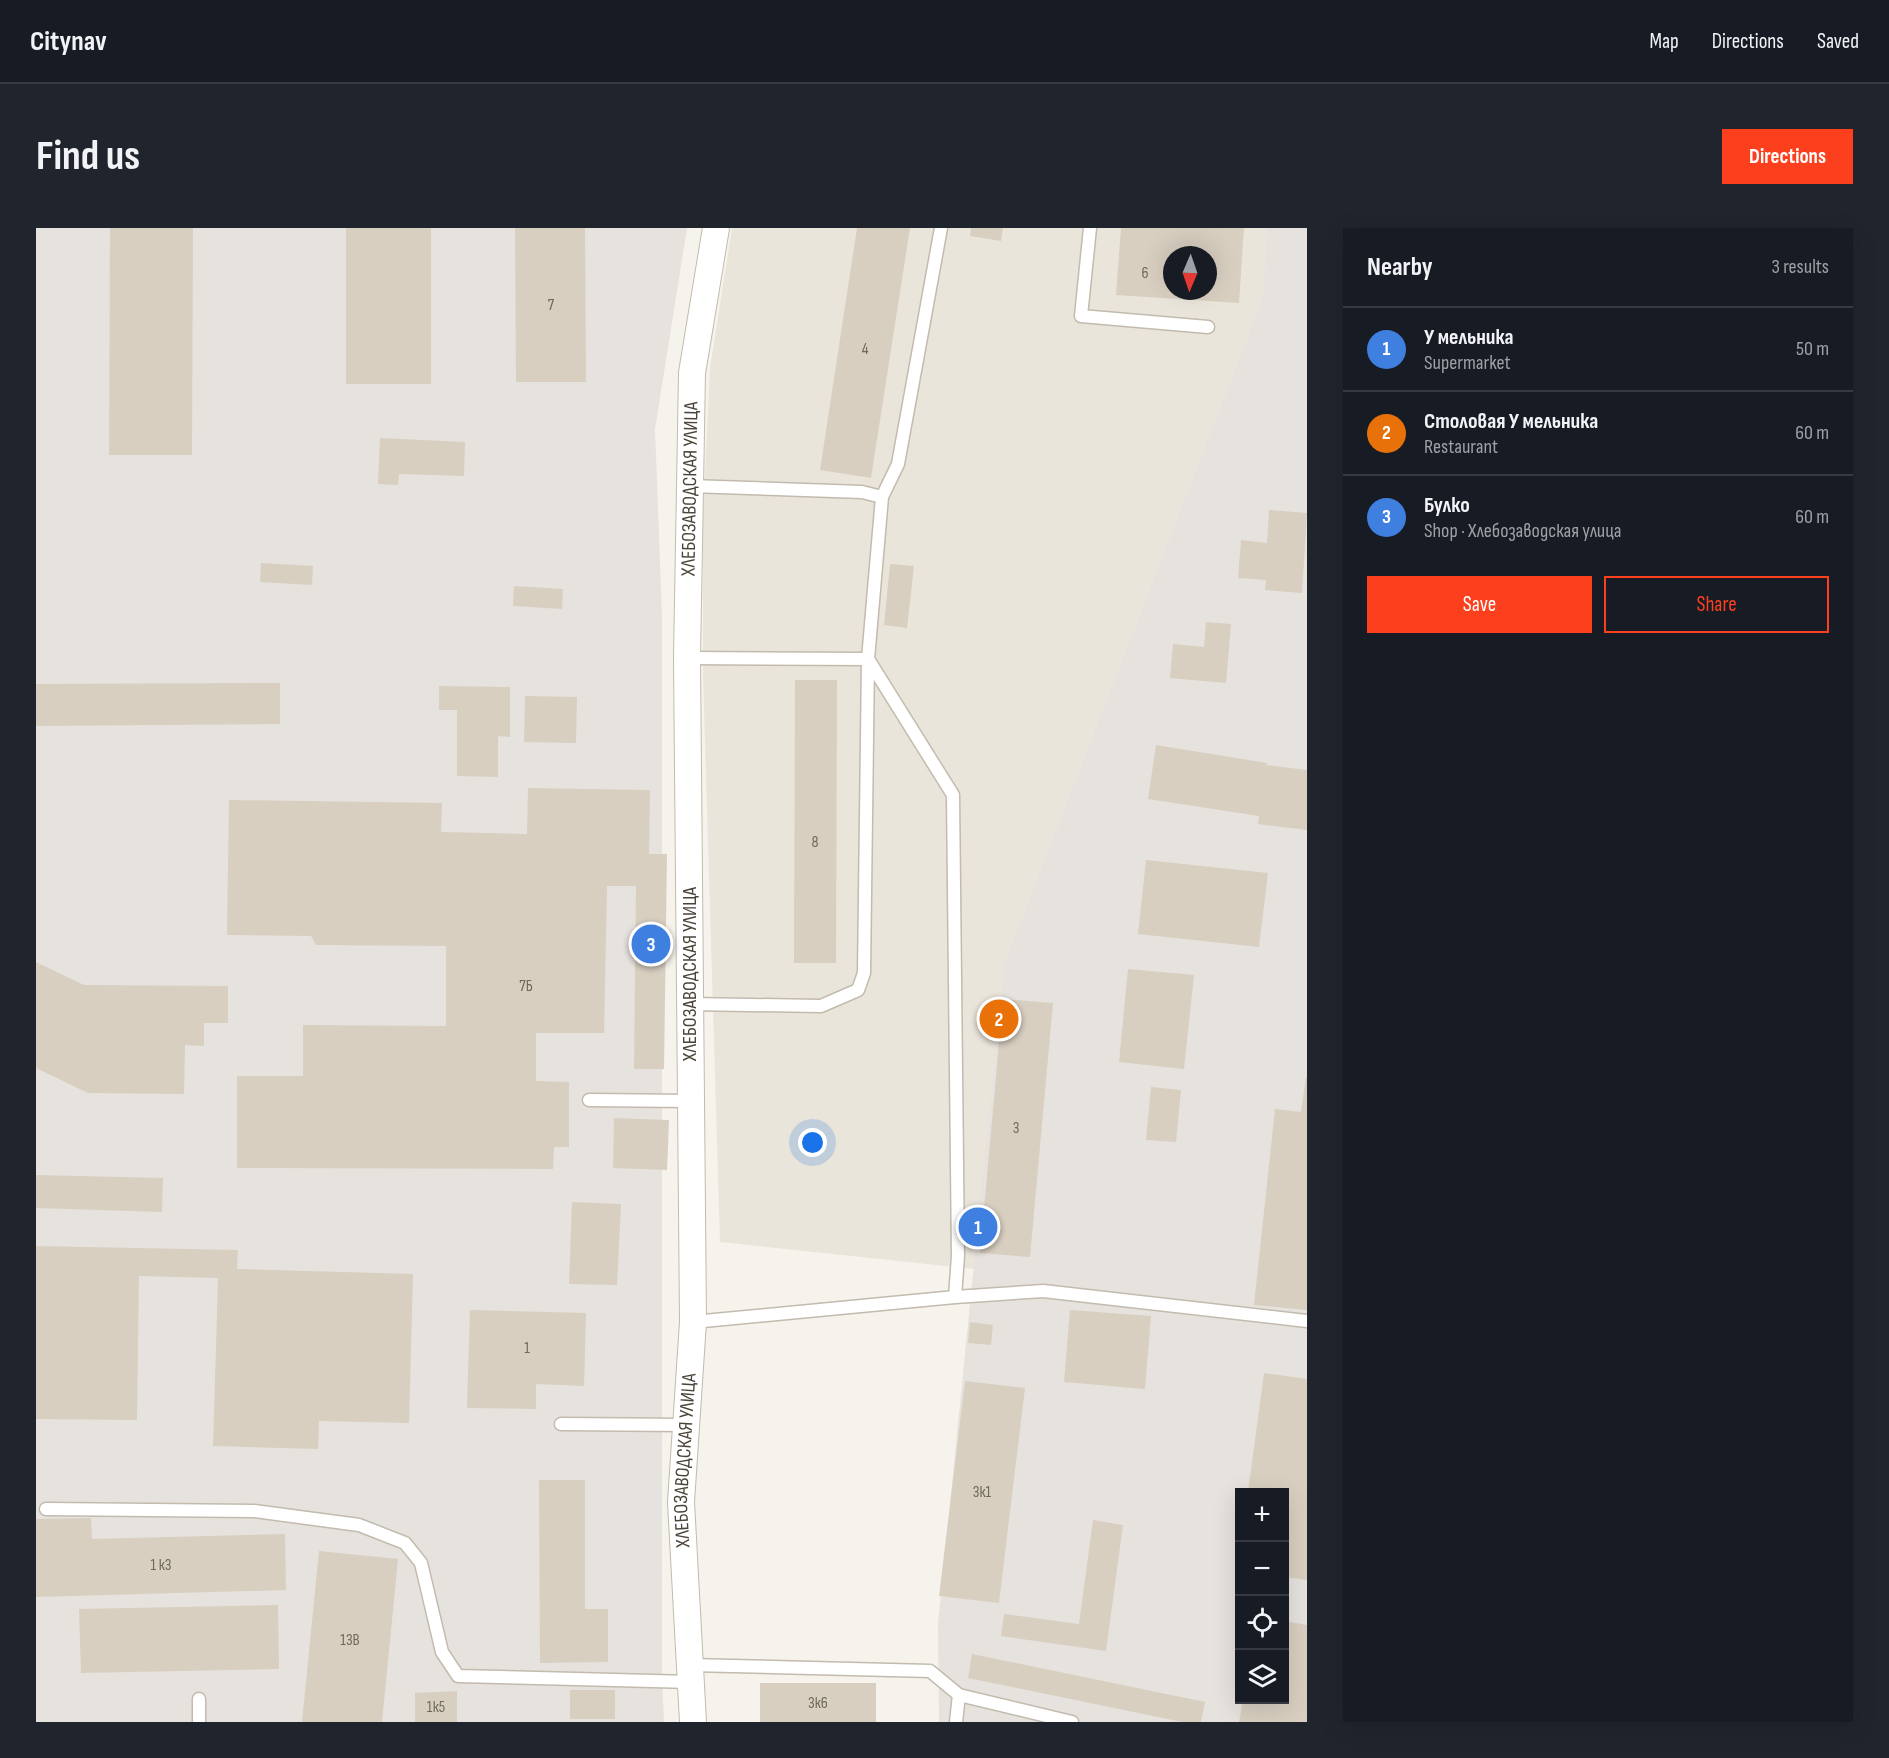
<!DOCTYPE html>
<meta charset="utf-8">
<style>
body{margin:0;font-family:"Sofia Sans Condensed",sans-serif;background:#20242c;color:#f1f3f6}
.controls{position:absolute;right:18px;bottom:18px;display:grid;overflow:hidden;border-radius:0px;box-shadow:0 6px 24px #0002}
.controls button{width:54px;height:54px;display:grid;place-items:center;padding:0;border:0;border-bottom:2px solid #363941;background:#171b24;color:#f1f3f6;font:30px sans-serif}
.compass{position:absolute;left:1127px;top:18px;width:54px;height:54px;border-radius:50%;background:#171b24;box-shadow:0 6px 24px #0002;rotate:182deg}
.you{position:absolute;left:777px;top:915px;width:21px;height:21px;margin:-15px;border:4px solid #fff;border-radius:50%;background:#1a73e8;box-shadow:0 0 0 9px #1a73e833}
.badge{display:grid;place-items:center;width:39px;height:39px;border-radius:50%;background:#fc3f1d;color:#fff;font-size:20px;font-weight:700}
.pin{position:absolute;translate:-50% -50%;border:3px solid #fff;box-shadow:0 2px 6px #0006}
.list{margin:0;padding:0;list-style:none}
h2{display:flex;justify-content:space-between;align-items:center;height:78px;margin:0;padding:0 24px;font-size:26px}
h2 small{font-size:20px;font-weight:400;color:#9ea1a6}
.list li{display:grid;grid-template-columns:39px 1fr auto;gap:18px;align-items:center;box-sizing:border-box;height:84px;padding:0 24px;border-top:2px solid #363941}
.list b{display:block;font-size:22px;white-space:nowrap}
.list p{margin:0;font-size:20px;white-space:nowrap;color:#9ea1a6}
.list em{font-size:20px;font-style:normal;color:#9ea1a6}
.actions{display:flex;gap:12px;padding:18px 24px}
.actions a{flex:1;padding:14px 0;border:2px solid #fc3f1d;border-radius:0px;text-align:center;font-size:21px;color:#fc3f1d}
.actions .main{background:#fc3f1d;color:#fff}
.icon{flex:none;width:33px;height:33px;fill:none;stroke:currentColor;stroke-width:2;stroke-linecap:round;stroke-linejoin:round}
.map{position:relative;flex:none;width:1271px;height:1494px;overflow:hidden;border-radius:0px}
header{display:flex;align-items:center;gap:36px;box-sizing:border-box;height:84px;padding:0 30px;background:#171b24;border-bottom:2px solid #363941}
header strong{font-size:28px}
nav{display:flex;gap:33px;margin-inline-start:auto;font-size:21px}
.intro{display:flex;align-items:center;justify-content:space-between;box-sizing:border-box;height:144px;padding:0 36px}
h1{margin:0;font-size:42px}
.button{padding:15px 27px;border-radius:0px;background:#fc3f1d;color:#fff;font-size:21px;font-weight:700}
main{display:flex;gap:36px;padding:0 36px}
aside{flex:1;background:#171b24;border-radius:0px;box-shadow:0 6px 24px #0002}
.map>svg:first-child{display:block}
</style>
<header>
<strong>Citynav</strong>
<nav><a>Map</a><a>Directions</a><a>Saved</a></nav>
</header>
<div class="intro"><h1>Find us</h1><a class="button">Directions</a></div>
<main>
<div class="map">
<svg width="1271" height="1494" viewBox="0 0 1271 1494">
<rect width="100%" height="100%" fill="#f6f3ec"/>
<path fill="#eae5da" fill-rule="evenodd" d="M696,0h535l-5,71 -258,664 -30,306 -254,-27 -17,-567v-158l7,-149zM1136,27h36v36h-36z"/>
<g fill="#e6e2dd" fill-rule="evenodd">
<polygon points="0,0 651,0 619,201 626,388 626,1453 628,1494 0,1494"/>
<path d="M1231,0h40v1494h-368l-1,-98 66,-661 258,-664zM1204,1264h44v208h-44z"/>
</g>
<g fill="#d8cfc1" fill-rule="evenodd">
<polygon points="74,0 157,0 156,227 73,227"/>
<rect x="310" y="0" width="85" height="156"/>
<polygon points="479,0 549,0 550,154 480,154"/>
<polygon points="821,0 874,0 835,250 784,242"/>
<polygon points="935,0 967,0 965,13 934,8"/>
<path d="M1085,0h123l-5,75 -123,-8zM1136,27h36v36h-36z"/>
<polygon points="344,210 429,214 428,248 363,246 362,257 342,256"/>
<polygon points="1233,282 1271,285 1266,365 1229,362 1230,352 1202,350 1205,312 1231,315"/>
<polygon points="225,335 277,338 276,357 224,354"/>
<polygon points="854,336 878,338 871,400 848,397"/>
<polygon points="478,358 527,361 526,381 477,378"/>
<polygon points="1170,394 1195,396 1190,455 1134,450 1137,416 1168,419"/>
<polygon points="759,452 801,452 800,735 758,735"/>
<polygon points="244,455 244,496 0,498 0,456"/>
<polygon points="403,458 474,459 474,509 462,508 462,549 421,548 421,482 403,482"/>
<polygon points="489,468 541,469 540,515 488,514"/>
<polygon points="1120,517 1231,535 1230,537 1271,542 1271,602 1222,596 1223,588 1112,571"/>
<polygon points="492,560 614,562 613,626 631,626 628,841 598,841 600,658 571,658 568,805 500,805 500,853 533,854 533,919 518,919 517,941 201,940 201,848 267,848 267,797 410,798 410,718 280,717 275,708 191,707 193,572 406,575 405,604 491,606"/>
<polygon points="1110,632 1232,645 1223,719 1102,706"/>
<polygon points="0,734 48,757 192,758 192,795 168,795 168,818 149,817 148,866 52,865 0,840"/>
<polygon points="1092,741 1158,747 1148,841 1083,834"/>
<polygon points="967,771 1017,775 994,1029 944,1025"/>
<polygon points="1270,849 1271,849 1271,1082 1218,1077 1239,881 1265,884"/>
<polygon points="1115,859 1145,862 1140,914 1110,912"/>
<polygon points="578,890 633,892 631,942 577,940"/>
<polygon points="0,947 127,950 126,984 0,980"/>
<polygon points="536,974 585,976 581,1057 533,1056"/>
<polygon points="0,1018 202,1022 201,1041 377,1046 373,1195 283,1193 282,1221 177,1218 182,1050 103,1048 101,1192 0,1191"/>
<polygon points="434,1082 550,1085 548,1158 500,1156 500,1181 431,1180"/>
<polygon points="1034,1082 1115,1088 1109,1161 1028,1154"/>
<polygon points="934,1094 957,1097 955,1117 932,1115"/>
<polygon points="1228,1145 1271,1151 1271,1352 1248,1349 1248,1264 1212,1264"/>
<polygon points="929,1153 989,1160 963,1375 903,1368"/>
<polygon points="503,1252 549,1252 549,1381 572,1381 572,1434 504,1435"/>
<polygon points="55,1290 56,1311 249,1306 250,1362 0,1369 0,1291"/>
<polygon points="1057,1292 1087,1297 1070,1423 965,1408 968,1386 1043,1396"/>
<polygon points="283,1323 362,1331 346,1494 266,1494"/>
<polygon points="242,1377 243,1441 45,1445 43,1381"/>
<polygon points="1248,1393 1271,1397 1271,1494 1203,1494 1207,1472 1248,1472"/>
<polygon points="936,1426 1169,1474 1165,1494 1146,1494 932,1450"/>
<rect x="724" y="1455" width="116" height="39"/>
<rect x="534" y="1462" width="45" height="29"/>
<polygon points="421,1463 421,1494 379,1494 379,1465"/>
</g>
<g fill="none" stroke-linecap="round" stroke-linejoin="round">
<defs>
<g id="service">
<polyline points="1054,0 1045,88 1172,99"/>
<polyline points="654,258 826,264 846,269"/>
<polyline points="651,430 832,431 917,567 922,1028 919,1069"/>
<polyline points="654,776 785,778 822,762 828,745 832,431 846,269 862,236 905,0"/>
<polyline points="553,872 655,873"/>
<polyline points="657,1094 919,1069 1007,1063 1271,1093"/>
<polyline points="525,1196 650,1197"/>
<polyline points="10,1281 218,1283 323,1297 369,1315 385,1335 406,1424 422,1448 655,1454"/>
<polyline points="654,1437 894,1443 923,1467 1036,1494"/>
<polyline points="163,1471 163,1494"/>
<polyline points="920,1494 923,1467"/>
</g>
<g id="minor">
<path id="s1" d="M657,1494l-12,-220 12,-180 -6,-664 5,-285 24,-145"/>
</g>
</defs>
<use href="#service" stroke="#c2bbae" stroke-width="15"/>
<use href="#minor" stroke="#c2bbae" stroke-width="28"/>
<use href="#service" stroke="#fff" stroke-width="12"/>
<use href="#minor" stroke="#fff" stroke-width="26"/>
</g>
<g text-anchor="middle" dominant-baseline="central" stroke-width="4.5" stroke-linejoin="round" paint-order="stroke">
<g font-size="16" fill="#6e675b">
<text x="1109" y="45">6</text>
<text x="515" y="77">7</text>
<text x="829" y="121">4</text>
<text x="779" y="614">8</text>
<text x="490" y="758">7Б</text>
<text x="980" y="900">3</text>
<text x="491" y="1120">1</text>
<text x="946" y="1264">3к1</text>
<text x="125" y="1337">1 к3</text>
<text x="314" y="1412">13В</text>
<text x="782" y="1475">3к6</text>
<text x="400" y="1479">1к5</text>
</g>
<g font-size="20" fill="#4b4439" stroke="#fff">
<text stroke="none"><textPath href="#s1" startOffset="1234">ХЛЕБОЗАВОДСКАЯ УЛИЦА</textPath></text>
<text transform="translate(654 746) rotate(-90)">ХЛЕБОЗАВОДСКАЯ УЛИЦА</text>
<text stroke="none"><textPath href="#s1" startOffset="262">ХЛЕБОЗАВОДСКАЯ УЛИЦА</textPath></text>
</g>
</g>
</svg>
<div class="controls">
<button>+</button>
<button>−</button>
<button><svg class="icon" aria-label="locate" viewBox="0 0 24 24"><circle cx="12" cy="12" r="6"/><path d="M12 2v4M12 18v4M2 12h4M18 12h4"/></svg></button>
<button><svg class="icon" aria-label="layers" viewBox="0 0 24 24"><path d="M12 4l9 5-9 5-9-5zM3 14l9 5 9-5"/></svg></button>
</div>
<svg class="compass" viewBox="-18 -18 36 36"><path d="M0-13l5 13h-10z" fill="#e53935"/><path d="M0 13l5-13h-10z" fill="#9ea1a6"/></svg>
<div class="you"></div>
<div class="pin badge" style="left:942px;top:999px;background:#3f7fe0">1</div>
<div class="pin badge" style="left:963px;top:791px;background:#e8710a">2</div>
<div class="pin badge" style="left:615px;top:716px;background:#3f7fe0">3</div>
</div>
<aside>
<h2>Nearby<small>3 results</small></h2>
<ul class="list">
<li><span class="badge" style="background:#3f7fe0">1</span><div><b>У мельника</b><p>Supermarket</p></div><em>50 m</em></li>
<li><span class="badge" style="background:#e8710a">2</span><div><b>Столовая У мельника</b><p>Restaurant</p></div><em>60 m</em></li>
<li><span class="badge" style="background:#3f7fe0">3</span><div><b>Булко</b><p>Shop · Хлебозаводская улица</p></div><em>60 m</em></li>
</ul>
<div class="actions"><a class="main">Save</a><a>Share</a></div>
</aside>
</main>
